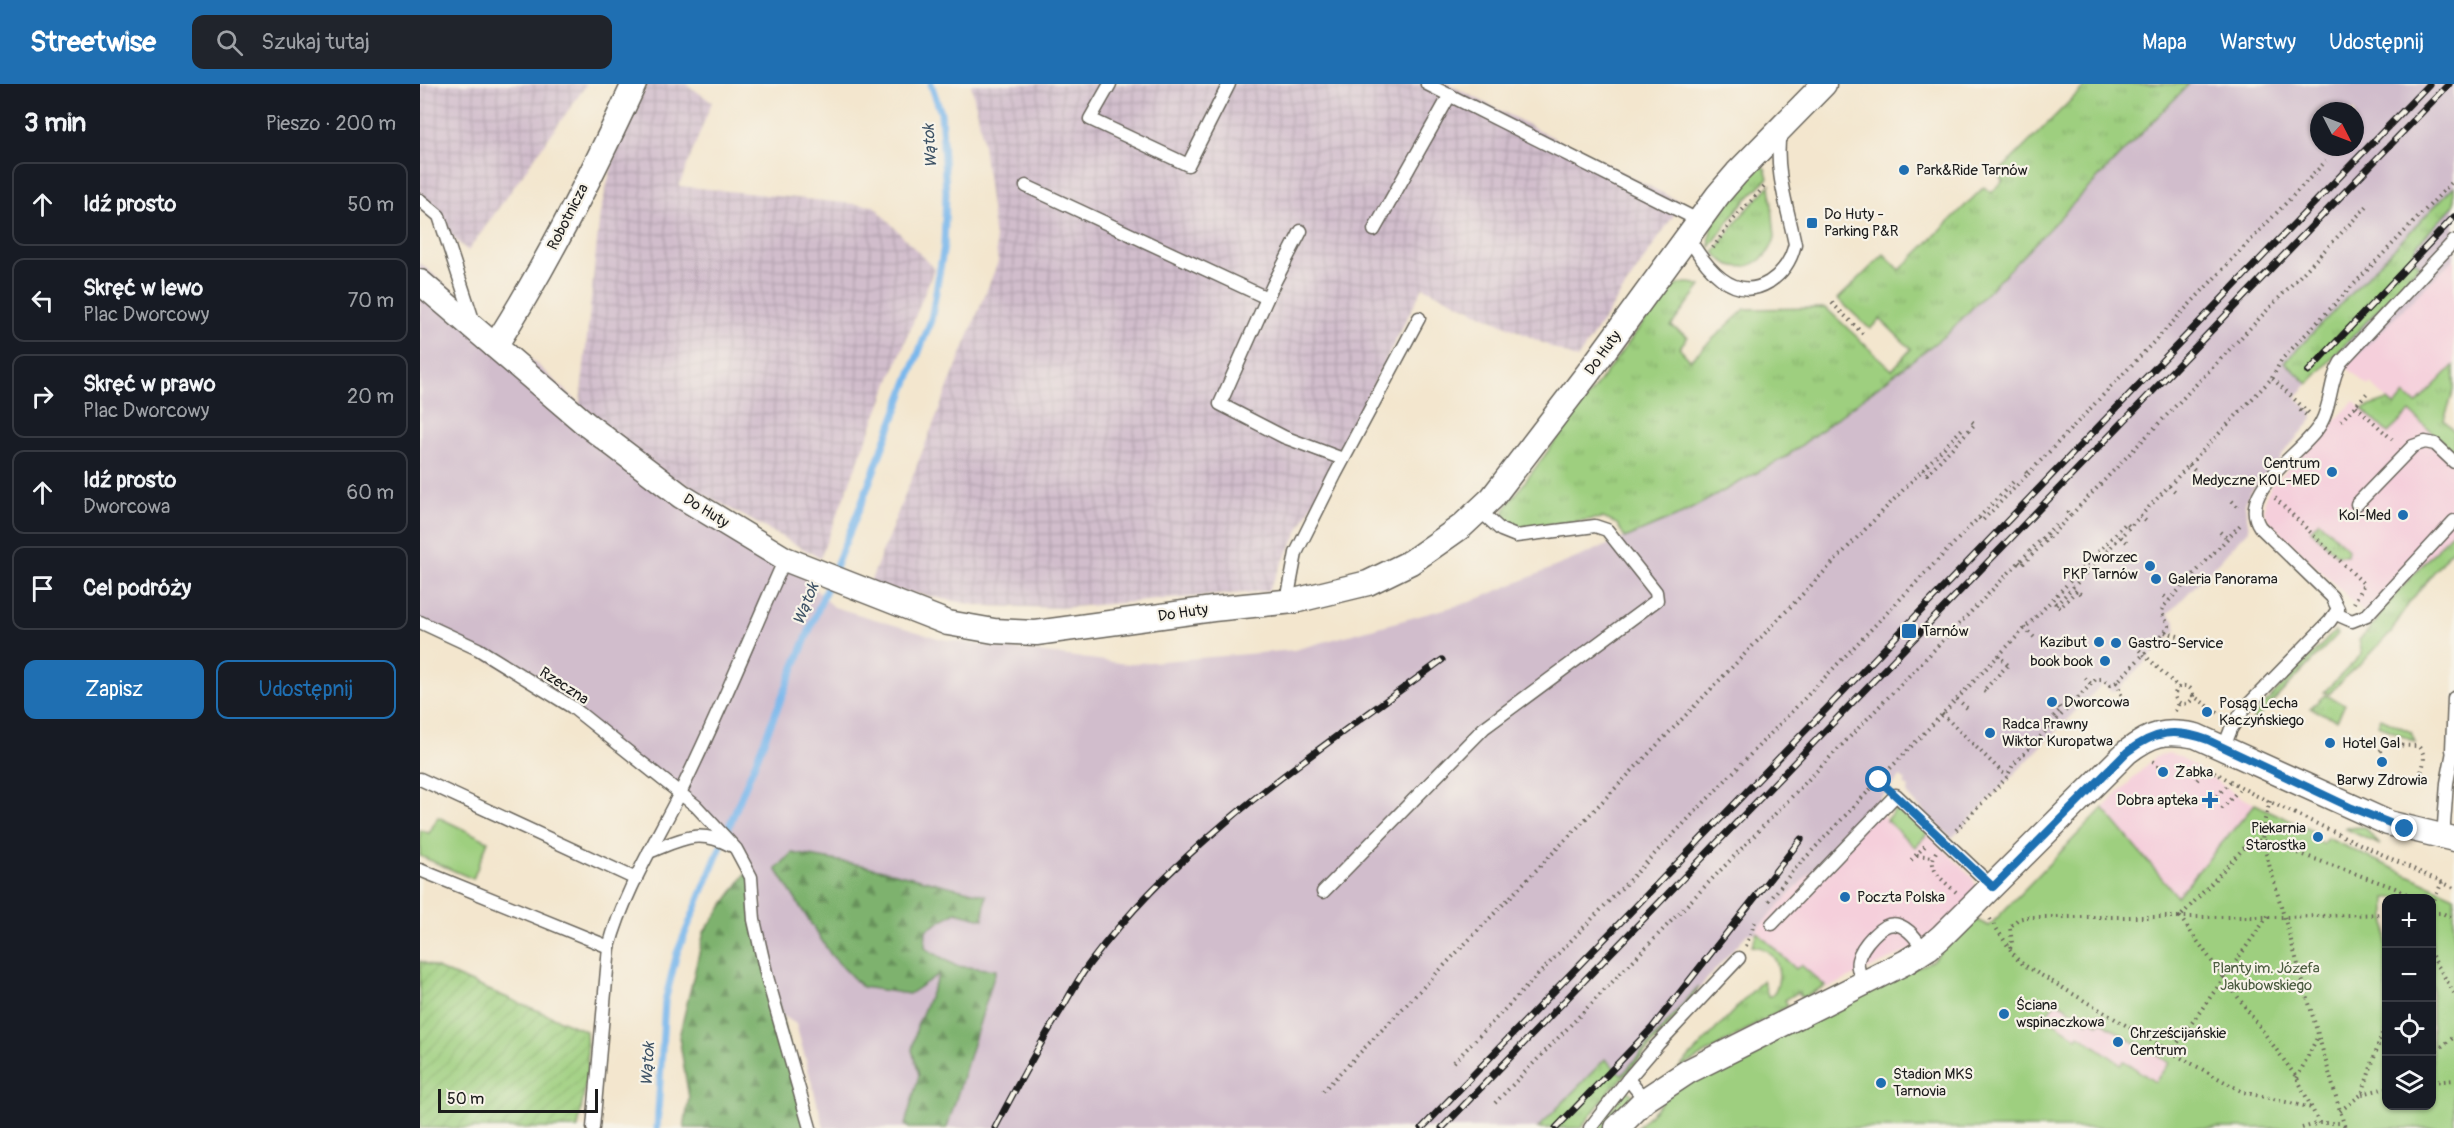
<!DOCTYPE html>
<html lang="pl">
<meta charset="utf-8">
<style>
body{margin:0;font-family:Pangolin,sans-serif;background:#20242c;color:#f1f3f6}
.controls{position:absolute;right:18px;bottom:18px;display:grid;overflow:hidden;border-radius:12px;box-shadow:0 2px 4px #0004}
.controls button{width:54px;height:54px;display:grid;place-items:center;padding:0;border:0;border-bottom:2px solid #363941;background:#171b24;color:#f1f3f6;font:30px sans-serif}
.compass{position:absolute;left:1890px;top:18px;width:54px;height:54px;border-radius:50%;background:#171b24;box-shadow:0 2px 4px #0004;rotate:132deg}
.scale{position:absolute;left:18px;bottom:15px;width:160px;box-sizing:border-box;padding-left:6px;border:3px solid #1c1c1c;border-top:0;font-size:16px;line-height:21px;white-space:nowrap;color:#1c1c1c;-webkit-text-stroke:4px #f7f3e8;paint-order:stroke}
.stop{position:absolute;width:18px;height:18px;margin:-14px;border:4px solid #1f6fb2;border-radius:50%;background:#fff}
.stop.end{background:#1f6fb2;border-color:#fff;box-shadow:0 2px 6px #0008}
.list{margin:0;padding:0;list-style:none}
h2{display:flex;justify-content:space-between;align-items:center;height:78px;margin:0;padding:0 24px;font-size:26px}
h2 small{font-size:20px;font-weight:400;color:#9ea1a6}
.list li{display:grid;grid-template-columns:39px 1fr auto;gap:18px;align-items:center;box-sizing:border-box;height:84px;margin:0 12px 12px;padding:0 12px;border:2px solid #363941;border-radius:12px}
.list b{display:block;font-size:22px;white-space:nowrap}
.list p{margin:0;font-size:20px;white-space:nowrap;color:#9ea1a6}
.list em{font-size:20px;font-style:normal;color:#9ea1a6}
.actions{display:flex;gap:12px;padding:18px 24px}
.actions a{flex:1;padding:14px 0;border:2px solid #1f6fb2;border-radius:12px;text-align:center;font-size:21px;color:#1f6fb2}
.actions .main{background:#1f6fb2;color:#fff}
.icon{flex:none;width:33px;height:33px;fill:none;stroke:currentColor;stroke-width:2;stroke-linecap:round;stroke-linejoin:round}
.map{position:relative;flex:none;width:2034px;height:1044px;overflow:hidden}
header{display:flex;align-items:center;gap:36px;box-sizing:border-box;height:84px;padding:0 30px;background:#1f6fb2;color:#fff}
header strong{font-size:28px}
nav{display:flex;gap:33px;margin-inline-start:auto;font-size:21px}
.search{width:420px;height:54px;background:#20242c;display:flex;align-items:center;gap:15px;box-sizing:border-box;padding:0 21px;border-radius:12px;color:#9ea1a6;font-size:22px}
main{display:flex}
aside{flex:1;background:#171b24}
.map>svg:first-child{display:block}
</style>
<header>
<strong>Streetwise</strong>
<div class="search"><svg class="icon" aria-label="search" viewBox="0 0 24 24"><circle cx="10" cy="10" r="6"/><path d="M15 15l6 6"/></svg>Szukaj tutaj</div>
<nav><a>Mapa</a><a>Warstwy</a><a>Udostępnij</a></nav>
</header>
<main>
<aside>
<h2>3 min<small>Pieszo · 200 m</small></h2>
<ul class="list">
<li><svg class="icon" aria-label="ahead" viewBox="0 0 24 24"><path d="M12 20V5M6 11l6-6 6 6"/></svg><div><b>Idź prosto</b></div><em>50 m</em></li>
<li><svg class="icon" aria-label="left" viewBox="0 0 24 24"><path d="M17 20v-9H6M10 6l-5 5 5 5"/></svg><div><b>Skręć w lewo</b><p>Plac Dworcowy</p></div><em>70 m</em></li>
<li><svg class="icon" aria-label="right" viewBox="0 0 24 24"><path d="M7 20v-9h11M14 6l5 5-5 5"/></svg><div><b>Skręć w prawo</b><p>Plac Dworcowy</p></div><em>20 m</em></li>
<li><svg class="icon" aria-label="ahead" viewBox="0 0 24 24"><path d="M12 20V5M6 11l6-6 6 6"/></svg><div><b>Idź prosto</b><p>Dworcowa</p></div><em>60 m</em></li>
<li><svg class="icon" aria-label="arrive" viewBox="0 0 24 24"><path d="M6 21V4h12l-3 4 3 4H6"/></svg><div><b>Cel podróży</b></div></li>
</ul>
<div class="actions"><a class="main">Zapisz</a><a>Udostępnij</a></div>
</aside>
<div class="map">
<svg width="2034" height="1044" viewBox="0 0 2034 1044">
<defs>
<pattern id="industrial-grid" width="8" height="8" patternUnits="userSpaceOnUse" patternTransform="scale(1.5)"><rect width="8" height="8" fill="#d1bdcc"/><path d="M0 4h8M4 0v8" fill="none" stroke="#b3a2af"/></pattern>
<pattern id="grass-tufts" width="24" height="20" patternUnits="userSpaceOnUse" patternTransform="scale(1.5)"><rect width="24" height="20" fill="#9ecf7f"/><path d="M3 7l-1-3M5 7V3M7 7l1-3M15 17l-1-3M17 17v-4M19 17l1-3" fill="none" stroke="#88b16d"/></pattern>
<pattern id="forest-firs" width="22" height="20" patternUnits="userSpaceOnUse" patternTransform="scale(1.5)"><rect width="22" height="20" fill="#7eb26e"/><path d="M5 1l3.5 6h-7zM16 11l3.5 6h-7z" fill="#66905a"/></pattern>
<pattern id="garden-furrows" width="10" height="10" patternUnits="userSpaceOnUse" patternTransform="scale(1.5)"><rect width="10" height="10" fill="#9ecf7f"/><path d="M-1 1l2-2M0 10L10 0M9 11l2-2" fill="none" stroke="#88b16d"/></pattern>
</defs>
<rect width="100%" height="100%" fill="#f7f3e8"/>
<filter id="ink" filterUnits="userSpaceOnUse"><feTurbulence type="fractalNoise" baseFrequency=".0167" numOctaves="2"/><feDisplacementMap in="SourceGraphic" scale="12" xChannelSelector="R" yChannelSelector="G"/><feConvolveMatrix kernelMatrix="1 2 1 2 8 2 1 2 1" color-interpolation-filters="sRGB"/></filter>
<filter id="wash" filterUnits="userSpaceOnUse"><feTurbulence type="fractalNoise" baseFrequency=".008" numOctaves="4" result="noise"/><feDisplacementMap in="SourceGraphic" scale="24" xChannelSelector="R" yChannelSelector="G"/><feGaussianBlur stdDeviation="1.35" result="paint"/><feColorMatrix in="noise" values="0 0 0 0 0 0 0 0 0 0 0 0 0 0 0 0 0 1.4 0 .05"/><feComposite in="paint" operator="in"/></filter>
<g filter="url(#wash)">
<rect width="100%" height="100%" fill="#f3e6ce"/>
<g fill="#f5cfdb">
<polygon points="2034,174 2034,281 1994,322 2034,361 2034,453 1955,539 1850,438 1844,429 1845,413 1851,402 1934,317 1942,325 1968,316 1951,300 1949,302 1926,283"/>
<polygon points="1749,669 1759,672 1821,713 1835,720 1757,812 1683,724 1735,673"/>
<polygon points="1452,723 1466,735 1476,725 1483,726 1552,793 1559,807 1507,858 1408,904 1405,902 1385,912 1376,885 1336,846"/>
<polygon points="1636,917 1667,938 1670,935 1680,937 1715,960 1718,957 1749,978 1736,998 1705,977 1702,980 1659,951 1657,954 1625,933"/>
</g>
<g fill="url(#industrial-grid)">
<polygon points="0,0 167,0 48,167 0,124"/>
<polygon points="227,0 266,0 292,18 259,102 454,122 514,185 400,474 258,396 160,320 180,129 196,65"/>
<polygon points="551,0 1028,0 1262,119 1157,275 1003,203 848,507 640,524 561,522 449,501 578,178 561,46"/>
</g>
<path fill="#d1bdcc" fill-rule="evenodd" d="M1769,0h265v174l-108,109 -12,-11 -38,41 16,15 1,7 -28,32 -8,13 -27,28 -5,12 4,26 -81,84 8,8v8l-58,60 -7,1 -9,-7 -150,154 -41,-39 -4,-6 2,-5 -5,-4 2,-3 -6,-4 -144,153 1,2 -10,2 -125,141 -18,-16 -66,69h-714l-28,-104 -66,-43 32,-79 -12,-31 -14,-22 -164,-142 -152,-85v-359l100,86 60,55 221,172 33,31 107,32 186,25 167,-14 176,-48 212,-88 105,-58 161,-123zM1899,27h36v36h-36z"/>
<g fill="url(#grass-tufts)" stroke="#5d764e" stroke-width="1.5">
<path d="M1667,0h102l-241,249 -161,123 -105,58 -57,24 -8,-14 -14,-6 -82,10c-11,0 -18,-6 -17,-18l156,-210c11,-13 23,-22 41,-14l-30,40 17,11 -9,11 11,12 55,-51 81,-1 66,62 19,-21 -31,-30 -10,10 -32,-30 46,-45 16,16 84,-83 7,6 12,-12 -6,-7z"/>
<path d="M1337,81l8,3 3,10 -28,28 -30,41c-5,-33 27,-58 47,-82z"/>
<path d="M1350,101l5,52c-4,19 -24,35 -45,28 -6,-2 -11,-8 -16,-12l26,-36z"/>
<polygon points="2034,102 2034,121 1996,162 1992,175 2000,181 1888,300 1865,278"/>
<polygon points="2034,281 2034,306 2024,336 2034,347 2034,369 1990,328 1968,349 1942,325 1968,316 1975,322 1985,310 1996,320"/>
<polygon points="1899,437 1928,465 1927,471 1917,471 1891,446"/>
<polygon points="2034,446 2034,463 1989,519 1971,548 1942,579 1931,587 1909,610 1904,608 1942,570 1939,556 1955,539 1965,522"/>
<polygon points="1915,547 1918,550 1833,638 1834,631"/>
<polygon points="1905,611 1925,620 1917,636 1890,624"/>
<polygon points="1961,634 1991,648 1995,658 1958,641"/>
<polygon points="1476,725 1483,726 1508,749 1495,763 1466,736"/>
<polygon points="1944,743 1960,761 1924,744"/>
<path d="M1337,848l39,37 5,-4 24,21 -23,12 -4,-6 -13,8 3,6 -111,64 86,-90 5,16h4c14,-20 6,-48 -20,-50z"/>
<polygon points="1279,902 1272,915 1196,1002 1194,1001 1161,1044 1118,1044 1185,975 1202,991"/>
<polygon points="1206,1005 1214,1012 1188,1044 1177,1044"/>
</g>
<g fill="url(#forest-firs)" stroke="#4d6745" stroke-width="1.5">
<polygon points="372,769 442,781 566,811 563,835 536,828 506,846 505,864 536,882 576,886 527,1044 489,1044 485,1041 499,991 492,966 497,942 519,890 489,910 442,903 411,871 356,785"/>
<polygon points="329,785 333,817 389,1044 264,1044 269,1014 259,953 284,848"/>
</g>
<g fill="#9ecf7f" stroke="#5d764e" stroke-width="1.5" fill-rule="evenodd">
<path d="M1835,720l58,27 -3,6 13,7 4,-6 127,58v232h-817l37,-39 225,-114 33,-14 38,-44 19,9 114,-118 74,88zM1966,814h46v208h-46zM1636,917l32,21 2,-3 8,5 3,-3 35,23 2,-2 31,21 -14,19 -31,-21 -3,3 -42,-29 -2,3 -31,-21z"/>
<polygon points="18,733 68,757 53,795 0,772 0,746 9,749"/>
</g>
<polygon fill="url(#garden-furrows)" stroke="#5d764e" stroke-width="1.5" points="0,877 166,947 168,986 158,1044 0,1044"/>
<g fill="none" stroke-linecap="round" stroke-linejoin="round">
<polyline stroke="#79b7ec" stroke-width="7" points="237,1044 245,917 257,869 442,418 511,236 524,162 526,108 521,29 511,0"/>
</g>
</g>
<g filter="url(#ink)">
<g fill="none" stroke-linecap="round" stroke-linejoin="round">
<defs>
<g id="service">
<polyline points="690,0 670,35 768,81 809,0"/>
<polyline points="1007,0 1280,137"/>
<polyline points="606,102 847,214"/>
<polyline points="0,116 19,132 54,239"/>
<polyline points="954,146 1030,11"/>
<polyline points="881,147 853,201 800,320 864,353 923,375"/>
<path d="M1268,153c17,29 45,67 81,45 14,-9 22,-21 26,-38 -7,-35 -21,-75 -15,-111"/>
<polyline points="1937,420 1993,362 2005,358 2015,360 2034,378"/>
<polyline points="867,517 876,469 915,391 999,234"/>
<polyline points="1916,530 1932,537 1947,531 2034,437"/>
<polyline points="0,538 58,565 152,623 276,722 316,765 331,793 334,836 347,893 390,1044"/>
<path d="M1804,663l7,-18 13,-20 86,-88 8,-12 -6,-12 -72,-70c-25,-37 46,-75 61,-104 11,-19 8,-42 20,-61l113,-121"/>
<polyline points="2032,666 2034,614"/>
<polyline points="0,695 216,795"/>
<polyline points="2023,754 2027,699 2034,662"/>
<path d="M229,768c31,-12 48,-24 81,-7"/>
<polyline points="0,786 189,863"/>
<polyline points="903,808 1064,644 1237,516 1236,508 1187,446 1175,442 1096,452 1081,446 1059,426"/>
<polyline points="1352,840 1476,711 1573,803"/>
<path d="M1444,899c-3,-7 -8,-15 -6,-23 3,-13 24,-40 40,-35 11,3 20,16 27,26"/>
<polyline points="1225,1016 1208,995 1238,960 1319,874"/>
<path d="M173,1044l16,-181c15,-55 46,-104 71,-154 38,-76 70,-156 105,-234"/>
<polyline points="1170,1044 1208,995"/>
</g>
<g id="minor">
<polyline points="0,198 166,340 261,412 365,475 528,539 574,547 616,549 793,525 874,517 948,499 991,478 1042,442 1072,414 1168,289 1298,111 1317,89 1404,0"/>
<path d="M75,262c53,-83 98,-173 139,-262"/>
<path d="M1197,1044l28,-28 44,-29 217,-109 22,-14 13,-11 186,-185c25,-19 38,-22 69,-16l192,87 66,16"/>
</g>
</defs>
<use href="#service" stroke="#67635a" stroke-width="15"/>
<use href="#minor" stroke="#67635a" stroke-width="27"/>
<g stroke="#67635a" stroke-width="4" stroke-dasharray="1.5 4.5" stroke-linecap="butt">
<polyline points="1293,164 1311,138 1346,101"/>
<polyline points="1412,219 1444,251"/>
<polyline points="1852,294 1862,275 2034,96"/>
<polyline points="1936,322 1975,358"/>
<polyline points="1880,326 1886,331"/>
<polyline points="1921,337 1948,308"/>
<polyline points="1769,381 1776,388"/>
<polyline points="1503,385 1507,390 1555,340 1550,336"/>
<polyline points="1608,390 1906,77"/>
<polyline points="1749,402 1757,409"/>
<polyline points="1855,414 1944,500 1934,519"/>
<polyline points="1812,417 1819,424"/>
<polyline points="1651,431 1949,120"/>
<polyline points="1720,432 1728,439"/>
<polyline points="1559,434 1562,437 1608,390 1605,387"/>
<polyline points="1800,448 1808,455"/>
<polyline points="1701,453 1708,459"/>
<polyline points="1687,467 1852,294 1889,329"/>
<polyline points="1599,478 1602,481 1651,431 1647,428"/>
<polyline points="1660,510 1657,506 1640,524 1632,516 1706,439 1710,443"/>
<polyline points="1744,512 1749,516"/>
<polyline points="1636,521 1678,477"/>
<polyline points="1604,544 1616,555"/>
<polyline points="1745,548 1761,553"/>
<polyline points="1715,562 1759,604"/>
<polyline points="1578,571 1589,582"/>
<polyline points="1665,594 1671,600"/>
<polyline points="1697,598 1703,616"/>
<circle cx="1764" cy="611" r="9"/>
<polyline points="1565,608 1563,607 1588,581"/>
<polyline points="1772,611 1801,631"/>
<polyline points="1537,615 1548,625"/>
<polyline points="1755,627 1759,619"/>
<polyline points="1522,630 1587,693"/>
<polyline points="1631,641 1628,638 1641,625 1639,623"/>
<polyline points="1600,656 1609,665"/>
<path d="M1960,667l7,-6 31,1c10,10 5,20 1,32"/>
<polyline points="1733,677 1741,685"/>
<polyline points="1789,685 1833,710 2034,804"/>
<polyline points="1777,696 1788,684"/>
<polyline points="1465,701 1459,696 1632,516"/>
<polyline points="1797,712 1811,697"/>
<polyline points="1850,717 1844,739 1842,756 1925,1044"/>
<polyline points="1802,725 1821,703"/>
<polyline points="1536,746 1587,693 1593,681 1676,595 1682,595 1691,601 1697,598 1745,548 1749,542 1742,529 1743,523 1821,440"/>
<path d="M1516,768c-11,17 9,30 21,41"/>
<polyline points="1497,771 1512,773"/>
<polyline points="1491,776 1507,760"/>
<polyline points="1349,817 1372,788 1459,696"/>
<polyline points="2012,821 2022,798"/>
<polyline points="2012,829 2022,829 2034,835"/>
<polyline points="1848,832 1804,894 1760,833 1865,833 1966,830"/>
<polyline points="1570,835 1596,874 1604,881 1751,968 1823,1008 1892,1024"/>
<polyline points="1326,862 1336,835"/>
<polyline points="1590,864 1592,859 1590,843 1598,835 1607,833 1760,833 1823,765 1830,759 1842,756 1975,804 1995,814"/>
<polyline points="2012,872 2034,909"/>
<polyline points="1751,968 1804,894 1877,994 1899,1039"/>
<polyline points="2012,970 2034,953"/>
<polyline points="1034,978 1595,396"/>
<polyline points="1877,994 1898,952"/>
<polyline points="2012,998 2034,996"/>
<polyline points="903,1007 1542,345"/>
<polyline points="1942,1010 1966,1004"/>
<polyline points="1075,1019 1638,438"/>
<polyline points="1920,1027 1942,1010 1966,938"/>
<polyline points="1882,1044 1899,1039 1923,1039"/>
</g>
<use href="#service" stroke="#fff" stroke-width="12"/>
<use href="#minor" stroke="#fff" stroke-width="24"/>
<defs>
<g id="rail">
<polyline points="1888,288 2034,133"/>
<path d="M575,1044c22,-42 44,-83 69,-123 8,-14 16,-29 26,-42 94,-126 227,-211 352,-303"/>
<polyline points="1002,1044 2009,0"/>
<polyline points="1022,1044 2029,0"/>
<polyline points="1136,1044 1232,944 1381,755"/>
</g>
</defs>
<use href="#rail" stroke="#1c1c1c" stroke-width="7"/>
<use href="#rail" stroke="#f7f3e8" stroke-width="4.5" stroke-dasharray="14" stroke-linecap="butt"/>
</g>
</g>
<g fill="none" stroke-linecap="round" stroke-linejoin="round" filter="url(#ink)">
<path stroke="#1f6fb2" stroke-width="8" d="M1459,696l114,107 134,-135c28,-21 48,-24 81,-12l144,68 53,21"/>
</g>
<g fill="#1f6fb2" stroke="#f7f3e8" stroke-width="2">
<circle cx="1484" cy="86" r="6"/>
<rect x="1386" y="133" width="12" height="12" rx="3"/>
<circle cx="1912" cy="388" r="6"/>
<circle cx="1983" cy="431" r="6"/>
<circle cx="1730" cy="482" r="6"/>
<circle cx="1736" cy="495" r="6"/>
<rect x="1481" y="539" width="16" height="16" rx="3"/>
<circle cx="1679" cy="558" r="6"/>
<circle cx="1696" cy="559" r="6"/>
<circle cx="1685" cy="577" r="6"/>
<circle cx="1632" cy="618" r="6"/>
<circle cx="1787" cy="628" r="6"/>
<circle cx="1570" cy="649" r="6"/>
<circle cx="1910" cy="659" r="6"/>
<circle cx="1962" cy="678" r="6"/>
<circle cx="1743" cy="688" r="6"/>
<path d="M1787 707h6v6h6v6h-6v6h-6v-6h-6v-6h6z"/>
<circle cx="1898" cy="753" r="6"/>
<circle cx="1425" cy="813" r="6"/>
<circle cx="1584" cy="930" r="6"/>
<circle cx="1698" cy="958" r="6"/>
<circle cx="1461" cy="999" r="6"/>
</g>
<g text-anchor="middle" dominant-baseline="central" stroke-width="4.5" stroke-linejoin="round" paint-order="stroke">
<g font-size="15" fill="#1c1c1c" stroke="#f7f3e8" text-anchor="start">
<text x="1496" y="86">Park&amp;Ride Tarnów</text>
<text x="1404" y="130">Do Huty -<tspan x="1404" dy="17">Parking P&amp;R</tspan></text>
<text x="1900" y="379" text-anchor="end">Centrum<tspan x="1900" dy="17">Medyczne KOL-MED</tspan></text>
<text x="1971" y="431" text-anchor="end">Kol-Med</text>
<text x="1718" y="473" text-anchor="end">Dworzec<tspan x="1718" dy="17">PKP Tarnów</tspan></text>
<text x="1748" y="495">Galeria Panorama</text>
<text x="1502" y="547">Tarnów</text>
<text x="1667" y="558" text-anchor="end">Kazibut</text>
<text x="1708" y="559">Gastro-Service</text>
<text x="1673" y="577" text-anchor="end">book book</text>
<text x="1644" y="618">Dworcowa</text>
<text x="1799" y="619">Posąg Lecha<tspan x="1799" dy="17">Kaczyńskiego</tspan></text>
<text x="1582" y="640">Radca Prawny<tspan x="1582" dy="17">Wiktor Kuropatwa</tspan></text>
<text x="1922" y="659">Hotel Gal</text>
<text x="1755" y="688">Żabka</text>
<text x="1962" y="696" text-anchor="middle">Barwy Zdrowia</text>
<text x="1778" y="716" text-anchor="end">Dobra apteka</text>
<text x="1886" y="744" text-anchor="end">Piekarnia<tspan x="1886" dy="17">Starostka</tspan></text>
<text x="1437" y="813">Poczta Polska</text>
<text x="1596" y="921">Ściana<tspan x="1596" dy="17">wspinaczkowa</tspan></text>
<text x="1710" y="949">Chrześcijańskie<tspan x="1710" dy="17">Centrum</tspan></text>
<text x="1473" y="990">Stadion MKS<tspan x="1473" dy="17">Tarnovia</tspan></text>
</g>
<g font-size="15" fill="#1c1c1c" stroke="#f7f3e8">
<text transform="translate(148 133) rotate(-63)">Robotnicza</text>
<text transform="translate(1183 269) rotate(-54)">Do Huty</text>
<text transform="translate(286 427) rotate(32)">Do Huty</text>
<text transform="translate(763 529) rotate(-8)">Do Huty</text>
<text transform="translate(144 602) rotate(33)">Rzeczna</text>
</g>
<g font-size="15" fill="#4a5b3f" stroke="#f7f3e8">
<text x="1846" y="884">Planty im. Józefa<tspan x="1846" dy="17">Jakubowskiego</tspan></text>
</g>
<g font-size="16" font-style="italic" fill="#3d5265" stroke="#f7f3e8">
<text transform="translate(510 62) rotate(-94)">Wątok</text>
<text transform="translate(386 520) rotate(-68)">Wątok</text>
<text transform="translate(228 980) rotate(-87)">Wątok</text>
</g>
</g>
</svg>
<div class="controls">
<button>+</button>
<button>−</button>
<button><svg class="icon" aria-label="locate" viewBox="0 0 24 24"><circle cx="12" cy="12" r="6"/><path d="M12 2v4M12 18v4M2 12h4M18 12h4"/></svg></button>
<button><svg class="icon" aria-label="layers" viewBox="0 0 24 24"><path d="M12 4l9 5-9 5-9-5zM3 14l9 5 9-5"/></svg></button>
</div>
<svg class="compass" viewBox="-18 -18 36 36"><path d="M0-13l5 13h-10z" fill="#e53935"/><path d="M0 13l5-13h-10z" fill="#9ea1a6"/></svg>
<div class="scale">50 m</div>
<div class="stop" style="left:1459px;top:696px"></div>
<div class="stop end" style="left:1985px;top:745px"></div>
</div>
</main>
